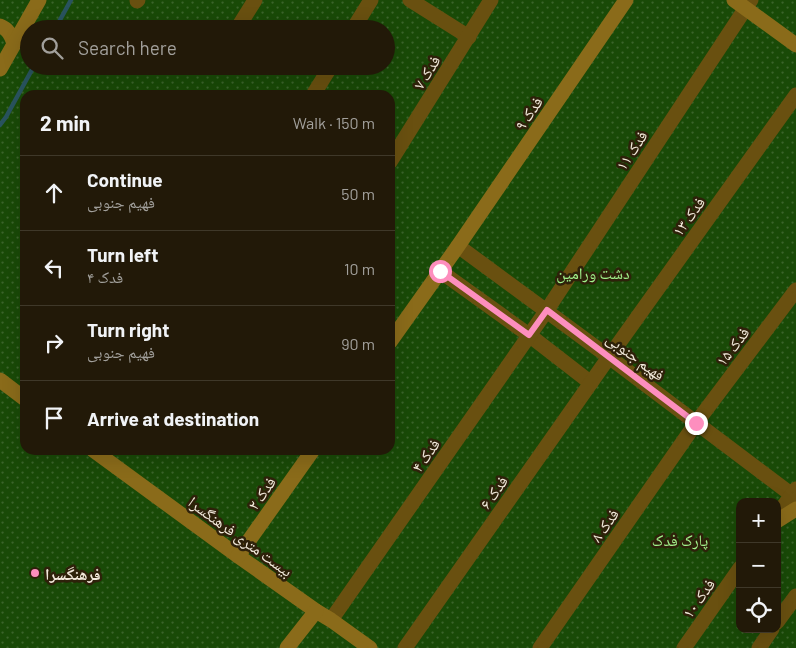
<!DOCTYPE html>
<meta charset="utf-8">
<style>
body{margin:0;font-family:Barlow,"Noto Naskh Arabic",sans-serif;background:#2a2212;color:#f1f3f6}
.controls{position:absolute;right:15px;bottom:15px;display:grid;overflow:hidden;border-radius:10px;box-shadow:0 5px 20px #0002}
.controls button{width:45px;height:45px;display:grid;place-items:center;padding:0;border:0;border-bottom:1px solid #3f3829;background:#221908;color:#f1f3f6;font:25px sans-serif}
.stop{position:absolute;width:15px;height:15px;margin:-11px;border:4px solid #fd8ebe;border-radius:50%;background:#fff}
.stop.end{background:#fd8ebe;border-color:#fff;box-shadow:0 1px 5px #0008}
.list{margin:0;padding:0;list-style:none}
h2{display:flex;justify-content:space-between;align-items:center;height:65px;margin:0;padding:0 20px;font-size:21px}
h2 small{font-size:16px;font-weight:400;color:#a2a09c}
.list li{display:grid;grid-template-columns:32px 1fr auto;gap:15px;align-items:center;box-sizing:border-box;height:75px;padding:0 20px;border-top:1px solid #3f3829}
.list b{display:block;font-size:19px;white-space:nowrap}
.list p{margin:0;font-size:16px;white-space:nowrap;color:#a2a09c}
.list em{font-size:16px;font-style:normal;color:#a2a09c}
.icon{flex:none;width:28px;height:28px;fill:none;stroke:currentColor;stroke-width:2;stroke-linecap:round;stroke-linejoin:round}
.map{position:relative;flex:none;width:796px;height:648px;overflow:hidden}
.search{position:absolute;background:#221908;box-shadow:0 5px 20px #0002;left:20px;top:20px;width:375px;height:55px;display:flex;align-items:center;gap:12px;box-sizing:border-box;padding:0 18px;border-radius:28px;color:#a2a09c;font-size:19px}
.panel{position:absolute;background:#221908;box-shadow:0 5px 20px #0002;left:20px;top:90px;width:375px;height:365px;border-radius:15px}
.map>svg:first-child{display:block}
</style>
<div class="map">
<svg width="796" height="648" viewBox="0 0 796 648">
<defs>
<pattern id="green-dots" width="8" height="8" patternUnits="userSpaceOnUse" patternTransform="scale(1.25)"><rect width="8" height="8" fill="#194a07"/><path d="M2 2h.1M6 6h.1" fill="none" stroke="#3b642b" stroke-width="1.8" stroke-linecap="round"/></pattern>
</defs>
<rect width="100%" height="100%" fill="#2e210a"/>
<path fill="url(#green-dots)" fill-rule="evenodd" d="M0,0h796v648h-796zM29,29h357v37h-357zM25,95h365v355h-365zM740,502h37v127h-37z"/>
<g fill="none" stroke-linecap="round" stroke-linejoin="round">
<g stroke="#29535e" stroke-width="4.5">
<polyline points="55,29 71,0"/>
<polyline points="0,125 6,117 34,66"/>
</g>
<g stroke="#695010" stroke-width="15">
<polyline points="410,0 469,37"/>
<polyline points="137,1 138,0"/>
<polyline points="237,29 255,0"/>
<polyline points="353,29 371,0"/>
<polyline points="313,95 331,66"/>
<polyline points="390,162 491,0"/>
<polyline points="458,246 609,357 792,495"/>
<polyline points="440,271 529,335 591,383"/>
<polyline points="777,515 796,489"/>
<polyline points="331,620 547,310 751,0"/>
<polyline points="777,622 796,596"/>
<polyline points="405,648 609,357 796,95"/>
<polyline points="540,648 696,423 796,290"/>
<polyline points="684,648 740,568"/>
<polyline points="759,648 772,629"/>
</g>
<g stroke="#8a6b1a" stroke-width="15">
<polyline points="734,0 796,45"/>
<path d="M0,26c8,3 11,9 14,17"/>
<polyline points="0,69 39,0"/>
<polyline points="390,342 458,246 626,0"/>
<polyline points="0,380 25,399"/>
<polyline points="93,450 238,556 316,611 331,620 370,648"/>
<polyline points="777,521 796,509"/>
<polyline points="238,556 313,450"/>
<polyline points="287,648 316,611"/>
</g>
</g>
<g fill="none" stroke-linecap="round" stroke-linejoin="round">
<polyline stroke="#fd8ebe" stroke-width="6" points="440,271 529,335 547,310 696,423"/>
</g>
<circle fill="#fd8ebe" stroke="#2e210a" stroke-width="2" cx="35" cy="573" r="5"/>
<g text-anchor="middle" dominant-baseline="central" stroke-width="5" stroke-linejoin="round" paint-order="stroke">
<g font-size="16" fill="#f2e9db" stroke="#2e210a">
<text transform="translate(426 72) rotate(-58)">فدک ۷</text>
<text transform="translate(528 113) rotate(-56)">فدک ۹</text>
<text transform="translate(631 150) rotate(-57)">فدک ۱۱</text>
<text transform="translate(688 216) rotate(-54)">فدک ۱۳</text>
<text transform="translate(732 346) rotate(-53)">فدک ۱۵</text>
<text transform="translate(636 356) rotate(37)">فهیم جنوبی</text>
<text transform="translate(425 455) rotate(-55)">فدک ۴</text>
<text transform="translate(493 492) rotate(-55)">فدک ۶</text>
<text transform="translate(261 493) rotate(-55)">فدک ۲</text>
<text transform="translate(604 525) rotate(-55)">فدک ۸</text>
<text transform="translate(241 536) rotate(36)">بیست متری فرهنگسرا</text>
<text transform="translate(698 598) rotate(-55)">فدک ۱۰</text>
</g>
<g font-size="16" fill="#a2f28b" stroke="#2e210a">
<text x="593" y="272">دشت ورامین</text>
<text x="680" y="539">پارک فدک</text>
</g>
<g font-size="16" font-weight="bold" fill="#f2e9db" stroke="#2e210a" text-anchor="start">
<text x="45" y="573">فرهنگسرا</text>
</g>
</g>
</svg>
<div class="controls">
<button>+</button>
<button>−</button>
<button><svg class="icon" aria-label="locate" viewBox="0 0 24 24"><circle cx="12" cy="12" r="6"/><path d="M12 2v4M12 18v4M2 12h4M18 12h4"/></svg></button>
</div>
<div class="stop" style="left:440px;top:271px"></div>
<div class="stop end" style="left:696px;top:423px"></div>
<div class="search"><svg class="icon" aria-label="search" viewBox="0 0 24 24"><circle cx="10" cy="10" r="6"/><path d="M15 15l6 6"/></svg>Search here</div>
<section class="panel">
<h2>2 min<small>Walk · 150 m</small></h2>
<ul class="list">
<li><svg class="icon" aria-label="ahead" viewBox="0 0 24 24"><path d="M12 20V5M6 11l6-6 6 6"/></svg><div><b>Continue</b><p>فهیم جنوبی</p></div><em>50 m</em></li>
<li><svg class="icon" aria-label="left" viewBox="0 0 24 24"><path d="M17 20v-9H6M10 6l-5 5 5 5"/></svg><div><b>Turn left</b><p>فدک ۴</p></div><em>10 m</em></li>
<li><svg class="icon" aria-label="right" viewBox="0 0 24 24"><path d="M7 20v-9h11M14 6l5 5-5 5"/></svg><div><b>Turn right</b><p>فهیم جنوبی</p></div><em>90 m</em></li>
<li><svg class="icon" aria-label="arrive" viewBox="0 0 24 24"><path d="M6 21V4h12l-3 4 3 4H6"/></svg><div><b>Arrive at destination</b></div></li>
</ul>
</section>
</div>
